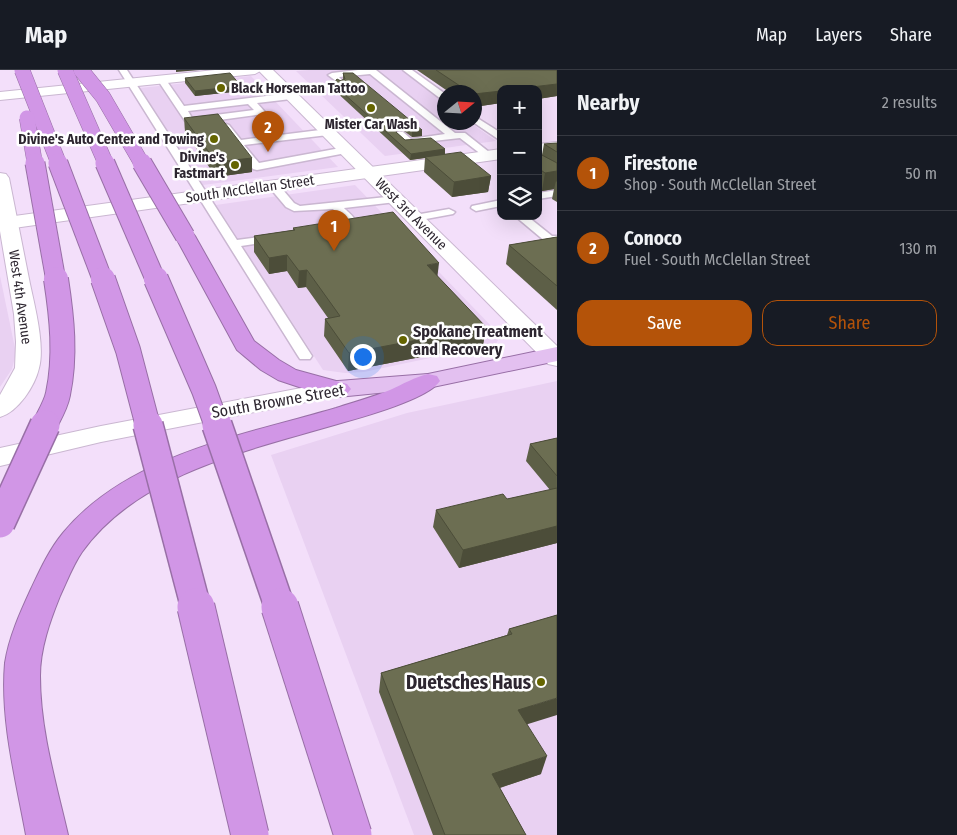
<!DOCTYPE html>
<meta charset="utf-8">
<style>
body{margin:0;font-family:"Fira Sans Condensed",sans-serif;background:#242831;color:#f1f3f6}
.controls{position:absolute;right:15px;top:15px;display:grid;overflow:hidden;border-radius:10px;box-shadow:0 5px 20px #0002}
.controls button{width:45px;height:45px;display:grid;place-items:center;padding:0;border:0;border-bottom:1px solid #363941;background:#171b24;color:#f1f3f6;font:25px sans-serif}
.compass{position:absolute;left:437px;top:15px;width:45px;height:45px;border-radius:50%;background:#171b24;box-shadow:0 5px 20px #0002;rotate:72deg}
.you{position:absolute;left:362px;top:286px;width:18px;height:18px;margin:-12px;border:4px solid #fff;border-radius:50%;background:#1a73e8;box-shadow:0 0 0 8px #1a73e833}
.badge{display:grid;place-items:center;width:32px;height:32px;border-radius:50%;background:#b45309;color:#fff;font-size:16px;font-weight:700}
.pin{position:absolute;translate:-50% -41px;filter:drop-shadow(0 1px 2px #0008)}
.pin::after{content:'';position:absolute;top:26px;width:18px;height:15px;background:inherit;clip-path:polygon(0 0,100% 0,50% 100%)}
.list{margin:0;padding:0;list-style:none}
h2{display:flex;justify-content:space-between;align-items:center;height:65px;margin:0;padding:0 20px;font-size:21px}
h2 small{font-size:16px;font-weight:400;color:#9ea1a6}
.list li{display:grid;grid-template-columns:32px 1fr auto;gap:15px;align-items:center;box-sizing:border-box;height:75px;padding:0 20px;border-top:1px solid #363941}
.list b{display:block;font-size:19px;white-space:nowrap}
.list p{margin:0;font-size:16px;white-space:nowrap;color:#9ea1a6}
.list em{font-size:16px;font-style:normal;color:#9ea1a6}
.actions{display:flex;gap:10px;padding:15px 20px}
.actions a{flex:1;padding:11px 0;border:1px solid #b45309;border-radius:15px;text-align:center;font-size:18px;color:#b45309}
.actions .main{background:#b45309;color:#fff}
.icon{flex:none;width:28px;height:28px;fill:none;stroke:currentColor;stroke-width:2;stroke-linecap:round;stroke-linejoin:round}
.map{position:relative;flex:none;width:557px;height:765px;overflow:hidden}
header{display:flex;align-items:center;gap:30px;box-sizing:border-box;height:70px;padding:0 25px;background:#171b24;border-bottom:1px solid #363941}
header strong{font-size:24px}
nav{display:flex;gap:28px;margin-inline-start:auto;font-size:18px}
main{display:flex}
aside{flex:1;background:#171b24}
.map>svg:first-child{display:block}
</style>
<header>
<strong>Map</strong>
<nav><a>Map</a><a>Layers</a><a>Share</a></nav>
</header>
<main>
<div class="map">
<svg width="557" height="765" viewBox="0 0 557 765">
<rect width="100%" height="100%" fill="#f3dffa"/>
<g fill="#e9d1f2">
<polygon points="309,0 401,0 444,33 444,52 471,53 496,71 385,86 296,1"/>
<polygon points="251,6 338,97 203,115 140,18"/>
<polygon points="355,115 497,262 500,266 496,274 364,302 345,303 323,300 216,135"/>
<polygon points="0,206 16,283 12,299 0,317"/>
<polygon points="557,311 557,765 414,765 271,385 407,343"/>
</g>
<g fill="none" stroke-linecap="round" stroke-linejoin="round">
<defs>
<g id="lane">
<polygon points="119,0 127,0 237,170 275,165 281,168 275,171 241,176 312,286 310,289 300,289 298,286"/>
<polygon points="358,0 376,0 455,63 465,63 494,86 489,89 486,88 460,68 406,74 397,66 397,62 403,62 411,69 445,64 370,4 339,7 344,12 340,14 328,5 332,3"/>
<polygon points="403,0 412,0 444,23 444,29 441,29"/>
<path d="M158,7h6l20,29 107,-13 4,3 -4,3 -34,4 8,9 -1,2 -74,10 -5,-3 -28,-42zM248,34l6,6 -62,8 -4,-7z"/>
<polygon points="474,46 501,63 501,71 473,52"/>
<polygon points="226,54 229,55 241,70 328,59 333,62 328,65 244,75 259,93 346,77 351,80 346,83 257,100 253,99 221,57"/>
<path d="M274,113l4,1 16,19 6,3 96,-10 5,3 -5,3 -52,6c6,6 15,12 11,20l-16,3 -6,-3 2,-2 10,-4 -12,-13 -39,2 -8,-4 -16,-19 -1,-2z"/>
<polygon points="557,120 557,126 538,129 538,123"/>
<polygon points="501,130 501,136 476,141 471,138 472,136"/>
<polygon points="449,139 455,142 453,144 415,151 409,148 415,145"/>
<polygon points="515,146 527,146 552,166 557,166 557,172 546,172"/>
</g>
<g id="street">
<polygon points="215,0 262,0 255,4 0,30 0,22"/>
<polygon points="557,72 557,82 538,84 538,74"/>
<polygon points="501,79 501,89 0,160 0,148"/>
</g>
<g id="secondary">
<polygon points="258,0 273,0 557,276 557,296 548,294"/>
<path d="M0,103l6,1 3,4c7,35 14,71 21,106 5,23 15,62 9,84 -4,18 -21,44 -39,49v-22l15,-27 1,-26 -2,-28 -14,-83z"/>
<polygon points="338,311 347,314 351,319 347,324 101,372 0,396 0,378 101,356"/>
</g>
<polygon id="primary" points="557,277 557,291 428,318 338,327 329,324 325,319 329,314 338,311 428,304"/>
<g id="highway">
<polygon points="185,160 192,162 195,166 254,271 279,290 296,300 347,314 351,319 347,324 338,327 317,323 278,310 261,300 237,280 175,166 178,162"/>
<path d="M428,304l9,2 3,5c-12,18 -77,36 -99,42 -88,26 -203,50 -259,129 -9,13 -15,29 -22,44 -10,25 -20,52 -20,80 0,54 16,107 28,159h-42c-10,-55 -26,-115 -21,-172 4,-26 15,-50 26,-74 9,-19 18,-39 32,-56 64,-78 181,-98 273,-125 18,-6 37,-11 54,-18 13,-6 25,-13 38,-16z"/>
</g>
</defs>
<use href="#lane" stroke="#cab7d1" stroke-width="3"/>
<use href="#street" stroke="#cab7d1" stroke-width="2"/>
<use href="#secondary" stroke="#cab7d1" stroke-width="2"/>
<use href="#primary" stroke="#986fa6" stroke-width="2"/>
<use href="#highway" stroke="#986fa6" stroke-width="2"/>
<use href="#lane" fill="#fff" fill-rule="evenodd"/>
<use href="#street" fill="#fff" fill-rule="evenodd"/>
<use href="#secondary" fill="#fff" fill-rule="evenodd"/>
<use href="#primary" fill="#e3c0f0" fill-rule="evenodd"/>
<use href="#highway" fill="#d196e6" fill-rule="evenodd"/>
<defs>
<g id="highway-bridge-far4">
<polyline points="22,0 59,94"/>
<polyline points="65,0 106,94"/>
<polyline points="81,0 103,27 142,94"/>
<polyline points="27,48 35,94"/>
</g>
<g id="highway-bridge-far3">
<polyline points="35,93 56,211"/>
<polyline points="58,93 103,211"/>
<polyline points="105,93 156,211"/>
<polyline points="142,93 185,166"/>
</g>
<g id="highway-bridge-far2">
<polyline points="103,209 128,280 148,356"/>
<polyline points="156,209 204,320 217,356"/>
<path d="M44,356c5,-10 12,-21 14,-32 8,-38 4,-76 -2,-115"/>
</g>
<g id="highway-bridge-far1">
<polyline points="148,355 196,538"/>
<polyline points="217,355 280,538"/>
<polyline points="0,453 45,355"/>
</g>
<g id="highway-bridge">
<polyline points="196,537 250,765"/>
<polyline points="280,537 353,765"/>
</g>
</defs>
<use href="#highway-bridge-far4" stroke="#986fa6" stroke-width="16" stroke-linecap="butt"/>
<use href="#highway-bridge-far3" stroke="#986fa6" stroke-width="21" stroke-linecap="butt"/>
<use href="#highway-bridge-far2" stroke="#986fa6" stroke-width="26" stroke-linecap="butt"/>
<use href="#highway-bridge-far1" stroke="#986fa6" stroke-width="32" stroke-linecap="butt"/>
<use href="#highway-bridge" stroke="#986fa6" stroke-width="39" stroke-linecap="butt"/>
<use href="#highway-bridge-far4" stroke="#d196e6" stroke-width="15"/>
<use href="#highway-bridge-far3" stroke="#d196e6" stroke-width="19"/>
<use href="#highway-bridge-far2" stroke="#d196e6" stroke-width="24"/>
<use href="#highway-bridge-far1" stroke="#d196e6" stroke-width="29"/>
<use href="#highway-bridge" stroke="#d196e6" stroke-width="37"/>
</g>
<g fill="#5d5f47">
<polygon points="417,0 557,0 557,26 538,29 501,19 501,33 474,37 474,22 449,22"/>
<polygon points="343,3 422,66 412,67 404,61 396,61 396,62 405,70 445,79 445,84 491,106 488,122 452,127 424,102 425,88 410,90 333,19 333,14 343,9"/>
<polygon points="185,8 242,21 195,26 185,13"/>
<polygon points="184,48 252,88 252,102 216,107 185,62"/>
<polygon points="557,73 557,132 552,129 554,119 542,121 538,118 538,75 540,84 542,85 544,74"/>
<polygon points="293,158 437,206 486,257 483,275 348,301 324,266 325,249 328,248 306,217 298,218 287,201 269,204 254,182 254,166 293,160"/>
<polygon points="557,167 557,240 506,194 509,175"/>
<polygon points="557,368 557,473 459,498 433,457 436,440 507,429 550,420 526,391 530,374"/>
<polygon points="557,545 527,654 541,704 500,718 526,765 433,765 379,622 381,603 507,565 509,559"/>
</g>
<g fill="#4c4d39">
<polygon points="176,0 200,0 176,2"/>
<polygon points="557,14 557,26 538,29 538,19 515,19"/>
<polygon points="241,16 242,21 195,26 195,21"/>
<polygon points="501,21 501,33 474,37 474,24"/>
<polygon points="422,60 422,66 412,67 412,61"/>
<polygon points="445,79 445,85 410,90 411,84"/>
<polygon points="252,88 252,102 216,107 216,92"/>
<polygon points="557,101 557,112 556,111 554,119 542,121 545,103"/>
<polygon points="491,106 488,122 452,127 454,112"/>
<polygon points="287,185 287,201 269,204 269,188"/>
<polygon points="439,193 437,210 427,195"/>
<polygon points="307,200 306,217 298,218 299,201"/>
<polygon points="486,257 483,275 348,301 349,283"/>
<polygon points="557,456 557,473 459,498 463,480"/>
<polygon points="557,628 557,645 512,659 518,640"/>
<polygon points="547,686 541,704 487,722 492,704"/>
</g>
<g fill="#6c6e52" stroke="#4c4d39">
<polygon points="436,0 557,0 557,14 515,19 501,19 501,21 474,24 474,22 469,22"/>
<polygon points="230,3 241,16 195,21 185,8"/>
<polygon points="343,3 353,3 422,60 412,61 405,55 396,55 396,62 405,70 431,68 445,79 411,84 333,14 337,9 341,11 345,9"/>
<polygon points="218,44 252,88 216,92 184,48"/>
<polygon points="557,73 557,82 544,74"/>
<polygon points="538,75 539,75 540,84 557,93 557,101 545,103 538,98"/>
<polygon points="461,82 491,106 454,112 425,87"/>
<polygon points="393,142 439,193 427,195 486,257 349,283 325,249 340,246 307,200 299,201 287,185 269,188 254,166 295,160 293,158"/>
<polygon points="557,167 557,216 509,175"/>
<polygon points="557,368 557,406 530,374"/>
<polygon points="557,418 557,456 463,480 436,440 503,424 507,429"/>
<polygon points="557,545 557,628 518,640 547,686 492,704 526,765 445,765 381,603 512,564 509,559"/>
</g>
<g fill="#656500" stroke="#fff" stroke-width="2">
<circle cx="221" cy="18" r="5"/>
<circle cx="371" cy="38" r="5"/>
<circle cx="214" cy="69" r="5"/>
<circle cx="235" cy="95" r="5"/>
<circle cx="403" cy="270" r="5"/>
<circle cx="541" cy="612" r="5"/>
</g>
<g text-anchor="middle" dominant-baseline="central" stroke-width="5" stroke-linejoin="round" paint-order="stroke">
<g font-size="14" font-weight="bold" fill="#2d2630" stroke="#fff" text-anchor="end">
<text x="231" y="18" text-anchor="start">Black Horseman Tattoo</text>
<text x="371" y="54" text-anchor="middle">Mister Car Wash</text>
<text x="204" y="69">Divine's Auto Center and Towing</text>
<text x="225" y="87">Divine's<tspan x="225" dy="16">Fastmart</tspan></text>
</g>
<g font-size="14" fill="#2d2630" stroke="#fff">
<text transform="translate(250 119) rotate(-8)">South McClellan Street</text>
<text transform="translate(411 144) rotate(45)">West 3rd Avenue</text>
<text transform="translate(20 227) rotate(82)">West 4th Avenue</text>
</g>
<g font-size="16" font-weight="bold" fill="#2d2630" stroke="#fff" text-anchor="start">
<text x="413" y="261">Spokane Treatment<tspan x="413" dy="18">and Recovery</tspan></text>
</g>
<g font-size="16" fill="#2d2630" stroke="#fff">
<text transform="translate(278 331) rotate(-10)">South Browne Street</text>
</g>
<g font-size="19" font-weight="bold" fill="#2d2630" stroke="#fff" text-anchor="end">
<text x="531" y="612">Duetsches Haus</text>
</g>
</g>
</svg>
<div class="controls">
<button>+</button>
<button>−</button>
<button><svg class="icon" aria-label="layers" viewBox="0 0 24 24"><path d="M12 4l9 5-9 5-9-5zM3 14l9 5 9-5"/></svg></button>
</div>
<svg class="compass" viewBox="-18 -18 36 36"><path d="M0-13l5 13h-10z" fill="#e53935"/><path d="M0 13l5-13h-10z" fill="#9ea1a6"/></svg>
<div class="you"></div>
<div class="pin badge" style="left:334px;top:181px">1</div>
<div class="pin badge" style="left:268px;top:82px">2</div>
</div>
<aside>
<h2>Nearby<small>2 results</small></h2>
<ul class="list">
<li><span class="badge">1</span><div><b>Firestone</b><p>Shop · South McClellan Street</p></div><em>50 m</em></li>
<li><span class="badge">2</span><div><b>Conoco</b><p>Fuel · South McClellan Street</p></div><em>130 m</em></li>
</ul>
<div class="actions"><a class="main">Save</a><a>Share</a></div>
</aside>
</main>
